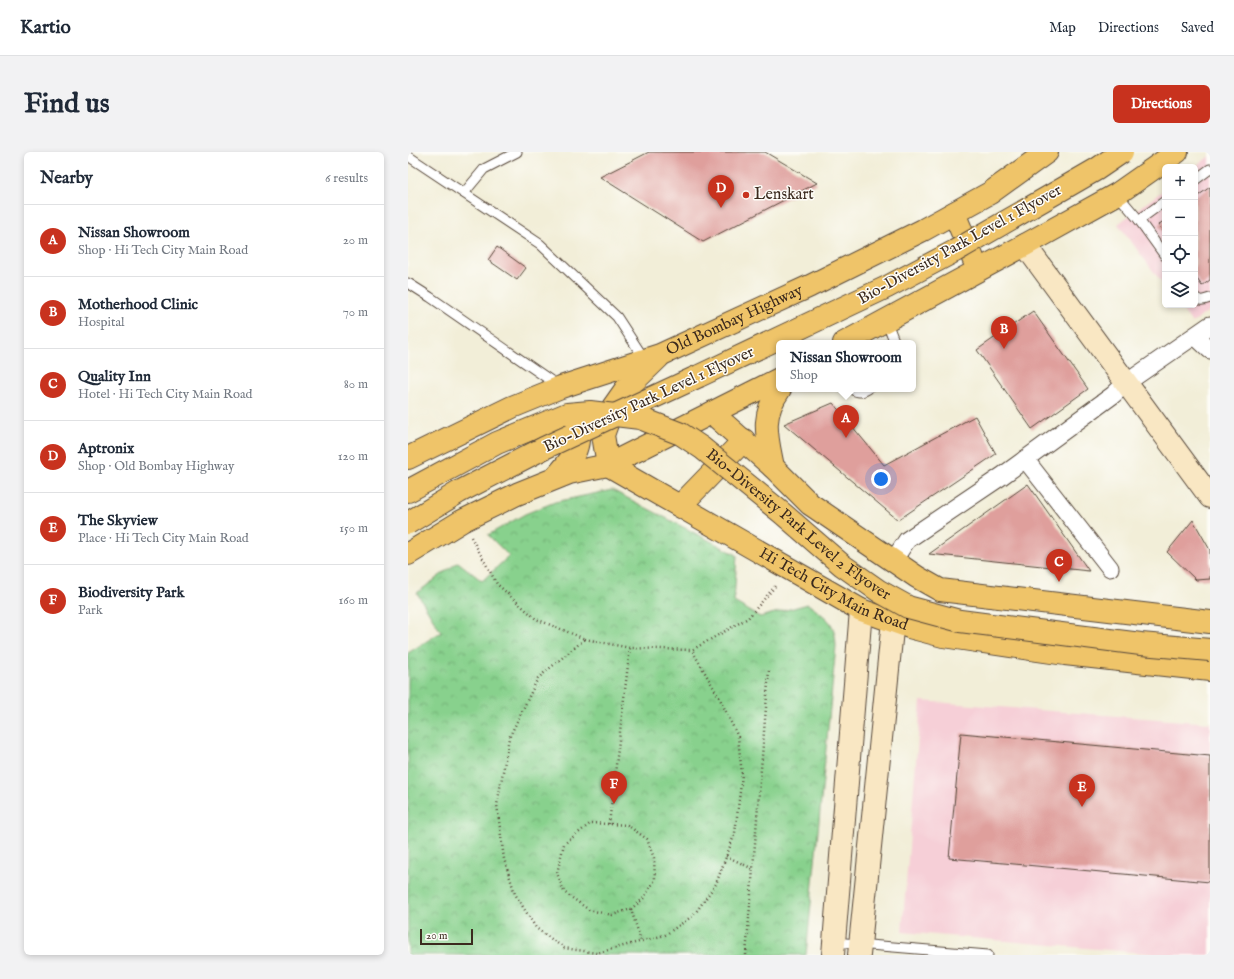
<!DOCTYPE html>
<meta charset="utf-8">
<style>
body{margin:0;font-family:"IM FELL English",serif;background:#f2f2f3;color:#1f2937}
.controls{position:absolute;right:12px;top:12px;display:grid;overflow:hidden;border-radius:6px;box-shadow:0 2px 6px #0003}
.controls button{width:36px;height:36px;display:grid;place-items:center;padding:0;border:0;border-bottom:1px solid #e0e1e3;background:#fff;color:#1f2937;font:20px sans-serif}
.scale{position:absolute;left:12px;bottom:10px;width:53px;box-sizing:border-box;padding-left:4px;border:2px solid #3b2a1e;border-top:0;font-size:11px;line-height:14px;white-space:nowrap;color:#3b2a1e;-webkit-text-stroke:3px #fdfcf7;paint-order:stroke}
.you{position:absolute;left:473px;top:327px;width:14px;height:14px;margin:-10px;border:3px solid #fff;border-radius:50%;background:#1a73e8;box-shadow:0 0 0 6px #1a73e833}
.badge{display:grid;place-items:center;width:26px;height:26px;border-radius:50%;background:#c8321e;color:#fff;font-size:13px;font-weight:700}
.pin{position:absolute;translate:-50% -33px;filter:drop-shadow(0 1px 2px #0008)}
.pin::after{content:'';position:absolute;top:21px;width:14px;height:12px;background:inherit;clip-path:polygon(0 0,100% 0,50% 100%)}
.popup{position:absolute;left:368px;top:188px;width:140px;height:52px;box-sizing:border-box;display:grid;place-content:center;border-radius:6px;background:#fff;filter:drop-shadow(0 1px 3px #0005);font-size:13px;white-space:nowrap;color:#747a83}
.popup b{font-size:15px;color:#1f2937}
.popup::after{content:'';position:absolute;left:50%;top:100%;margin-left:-8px;border:8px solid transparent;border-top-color:#fff}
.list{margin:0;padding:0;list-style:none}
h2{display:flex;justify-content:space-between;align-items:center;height:52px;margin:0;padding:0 16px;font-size:17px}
h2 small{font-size:13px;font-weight:400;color:#747a83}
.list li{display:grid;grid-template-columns:26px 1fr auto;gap:12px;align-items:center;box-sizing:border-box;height:72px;padding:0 16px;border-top:1px solid #e0e1e3}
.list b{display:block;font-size:15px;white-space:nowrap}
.list p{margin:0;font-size:13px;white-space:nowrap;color:#747a83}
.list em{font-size:13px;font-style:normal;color:#747a83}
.icon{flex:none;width:22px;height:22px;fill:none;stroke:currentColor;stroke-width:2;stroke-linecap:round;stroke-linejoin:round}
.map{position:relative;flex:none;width:802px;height:803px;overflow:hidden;border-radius:6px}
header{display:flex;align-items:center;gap:24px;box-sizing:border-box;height:56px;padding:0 20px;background:#fff;border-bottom:1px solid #e0e1e3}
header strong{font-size:19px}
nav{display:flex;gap:22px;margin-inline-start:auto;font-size:14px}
.intro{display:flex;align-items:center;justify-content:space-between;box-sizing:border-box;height:96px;padding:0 24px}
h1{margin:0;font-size:28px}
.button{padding:10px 18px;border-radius:6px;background:#c8321e;color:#fff;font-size:14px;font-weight:700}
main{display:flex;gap:24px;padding:0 24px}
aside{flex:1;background:#fff;border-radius:6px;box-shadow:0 2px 6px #0003}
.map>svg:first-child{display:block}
</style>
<header>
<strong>Kartio</strong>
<nav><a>Map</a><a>Directions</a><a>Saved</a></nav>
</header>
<div class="intro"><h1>Find us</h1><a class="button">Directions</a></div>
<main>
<aside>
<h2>Nearby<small>6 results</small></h2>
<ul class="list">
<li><span class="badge">A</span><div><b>Nissan Showroom</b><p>Shop · Hi Tech City Main Road</p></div><em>20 m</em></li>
<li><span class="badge">B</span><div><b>Motherhood Clinic</b><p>Hospital</p></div><em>70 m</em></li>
<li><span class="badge">C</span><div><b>Quality Inn</b><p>Hotel · Hi Tech City Main Road</p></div><em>80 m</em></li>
<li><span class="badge">D</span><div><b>Aptronix</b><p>Shop · Old Bombay Highway</p></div><em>120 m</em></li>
<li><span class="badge">E</span><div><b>The Skyview</b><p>Place · Hi Tech City Main Road</p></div><em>150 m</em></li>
<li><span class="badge">F</span><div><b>Biodiversity Park</b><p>Park</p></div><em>160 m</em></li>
</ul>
</aside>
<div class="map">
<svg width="802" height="803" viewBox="0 0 802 803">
<defs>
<pattern id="park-crowns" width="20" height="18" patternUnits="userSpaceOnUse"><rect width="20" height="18" fill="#88d18d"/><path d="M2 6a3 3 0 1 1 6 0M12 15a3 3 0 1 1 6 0" fill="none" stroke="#70aa73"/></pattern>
</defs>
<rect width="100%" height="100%" fill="#fdfcf7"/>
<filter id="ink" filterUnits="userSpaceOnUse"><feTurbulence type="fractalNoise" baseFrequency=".025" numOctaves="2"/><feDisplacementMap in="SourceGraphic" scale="8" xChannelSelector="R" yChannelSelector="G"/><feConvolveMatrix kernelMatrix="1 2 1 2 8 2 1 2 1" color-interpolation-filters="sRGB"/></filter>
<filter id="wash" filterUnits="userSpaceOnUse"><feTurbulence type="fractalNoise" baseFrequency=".012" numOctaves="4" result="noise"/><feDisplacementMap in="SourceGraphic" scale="16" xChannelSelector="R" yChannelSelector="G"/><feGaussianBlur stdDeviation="0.9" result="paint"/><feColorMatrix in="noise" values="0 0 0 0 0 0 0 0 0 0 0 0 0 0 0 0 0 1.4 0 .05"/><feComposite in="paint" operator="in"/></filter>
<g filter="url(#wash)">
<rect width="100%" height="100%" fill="#f2eed8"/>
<g fill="#f6cfd7">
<polygon points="802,4 802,158 784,171 771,153 787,153 787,15"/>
<polygon points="757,37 757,135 710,72"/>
<polygon points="513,549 802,571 802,803 758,803 494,780"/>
</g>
<path fill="url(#park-crowns)" stroke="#627e56" d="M204,338l125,65 -3,47 26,15 48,-13c19,15 27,16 28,42l-30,309h-398v-302l33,-21 -24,-39 41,-31 24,19 27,-25 -21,-21 37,-21 30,-12z"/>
<g id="blocks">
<g fill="#df9f9c">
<polygon points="241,0 357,0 409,31 295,90 192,25"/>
<polygon points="802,35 802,128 794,134 787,124 787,46"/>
<polygon points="757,68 757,82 750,73"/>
<polygon points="89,95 118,116 109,128 80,108"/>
<polygon points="625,159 680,237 624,277 569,198"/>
<polygon points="425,251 476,313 567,264 588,302 490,368 376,272"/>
<polygon points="620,332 681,419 521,402"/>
<polygon points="785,368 802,398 802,427 788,428 759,400"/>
<polygon points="553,581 802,604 802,730 541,706"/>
</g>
</g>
</g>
<g filter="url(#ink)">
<use href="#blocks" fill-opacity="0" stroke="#56473a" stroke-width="1"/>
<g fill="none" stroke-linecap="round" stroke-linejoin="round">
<defs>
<g id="lane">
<polyline points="0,4 132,92 209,165 237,208"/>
<polyline points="787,28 802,17"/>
<polyline points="56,41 76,17 109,0"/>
<polyline points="709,42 731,68 757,104"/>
<polyline points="731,68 757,49"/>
<polyline points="0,131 22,145 152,235"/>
<path d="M787,145c5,5 9,3 15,1"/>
<polyline points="478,168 487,191"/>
<path d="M443,237c7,4 10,4 17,0"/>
<polyline points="426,790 580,803"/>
</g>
<g id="street">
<polyline points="787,184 802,198"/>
<polyline points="617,307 702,416"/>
<polyline points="485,409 499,388 594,324 705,243 718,231 802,173"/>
</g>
<g id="secondary">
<polyline points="617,93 802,345"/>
<polyline points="425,803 453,458"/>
<polyline points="451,803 485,468"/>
</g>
<g id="primary">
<polyline points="546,61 570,118"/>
<polyline points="436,191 617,93 709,42 769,0"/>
<polyline points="291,224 479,135 547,99"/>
<polyline points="304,261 365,315 402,352 509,425 532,438 802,470"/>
<path id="s1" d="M0,306l104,-51 49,-20 99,-32 150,-69 113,-56 67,-37 57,-41"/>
<path id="s2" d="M200,313l253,145 48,17 34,9 122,18 145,16"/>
<polyline points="200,313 195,283 205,255 217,238 250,206"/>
<path d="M365,315c-6,-31 -13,-50 7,-78"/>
<path d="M147,326c20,-22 29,-33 20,-63"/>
<polyline points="0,339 89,291 159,262"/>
<polyline points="272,354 336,288"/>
<polyline points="0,402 54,369 109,342 161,321 200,313 371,227"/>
</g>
</defs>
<use href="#lane" stroke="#56473a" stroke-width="11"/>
<use href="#street" stroke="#56473a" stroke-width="19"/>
<use href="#secondary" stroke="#56473a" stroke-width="24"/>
<use href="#primary" stroke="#56473a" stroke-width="24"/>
<g stroke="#56473a" stroke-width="2.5" stroke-dasharray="1 3" stroke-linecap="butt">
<polyline points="63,385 89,432 128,467 177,487 130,526 101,586 89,653 96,707 107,742 128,776 156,796 189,801 257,783 286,763 308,732 327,681 334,623 330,585 312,547 284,498 340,466 369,432"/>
<polyline points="177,487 222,496"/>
<polygon points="183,671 219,673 239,687 246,706 247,728 235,747 223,757 204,763 181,758 156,740 149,721 156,692"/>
<polyline points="201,672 222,496 284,498"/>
<polyline points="318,704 345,717"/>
<polyline points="223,757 233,789"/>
<polyline points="338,803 361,518"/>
</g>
<use href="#lane" stroke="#fff" stroke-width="9"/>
<use href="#street" stroke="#fff" stroke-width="17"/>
<use href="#secondary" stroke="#f9e7c3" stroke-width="22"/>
<use href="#primary" stroke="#efc469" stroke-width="22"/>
<defs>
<g id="primary-bridge">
<polyline points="547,99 689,17 714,0"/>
<path id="s3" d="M159,262l23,-2 50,6 41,16 21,14 80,65 60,52 37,26 29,16 52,14 181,23 69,6"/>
<polyline points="0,371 51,340 136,296 291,224"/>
</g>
</defs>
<use href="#primary-bridge" stroke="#56473a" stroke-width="24" stroke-linecap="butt"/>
<use href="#primary-bridge" stroke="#efc469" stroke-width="22"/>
</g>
</g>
<circle fill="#c8321e" stroke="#fdfcf7" stroke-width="1.5" cx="338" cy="43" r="4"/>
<g text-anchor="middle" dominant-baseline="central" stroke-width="3" stroke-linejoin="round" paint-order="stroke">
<g font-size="16" fill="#3b2a1e" stroke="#fdfcf7" text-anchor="start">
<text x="346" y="43">Lenskart</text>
</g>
<g font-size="16" fill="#3b2a1e" stroke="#fdfcf7">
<text transform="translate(552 93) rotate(-29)">Bio-Diversity Park Level 1 Flyover</text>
<text stroke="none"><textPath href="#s1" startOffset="355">Old Bombay Highway</textPath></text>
<text transform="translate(241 248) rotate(-25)">Bio-Diversity Park Level 1 Flyover</text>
<text stroke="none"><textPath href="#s3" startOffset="266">Bio-Diversity Park Level 2 Flyover</textPath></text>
<text stroke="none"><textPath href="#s2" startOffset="258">Hi Tech City Main Road</textPath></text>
</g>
</g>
</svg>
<div class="controls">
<button>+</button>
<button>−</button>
<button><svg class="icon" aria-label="locate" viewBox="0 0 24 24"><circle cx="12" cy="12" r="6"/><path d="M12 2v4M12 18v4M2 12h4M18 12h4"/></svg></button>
<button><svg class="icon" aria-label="layers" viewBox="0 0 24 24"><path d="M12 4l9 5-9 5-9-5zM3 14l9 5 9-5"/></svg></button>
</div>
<div class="scale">20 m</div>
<div class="you"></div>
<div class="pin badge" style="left:438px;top:286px">A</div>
<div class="popup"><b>Nissan Showroom</b>Shop</div>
<div class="pin badge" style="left:596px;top:197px">B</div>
<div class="pin badge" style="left:651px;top:430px">C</div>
<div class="pin badge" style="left:313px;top:56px">D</div>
<div class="pin badge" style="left:674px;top:655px">E</div>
<div class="pin badge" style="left:206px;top:652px">F</div>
</div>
</main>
